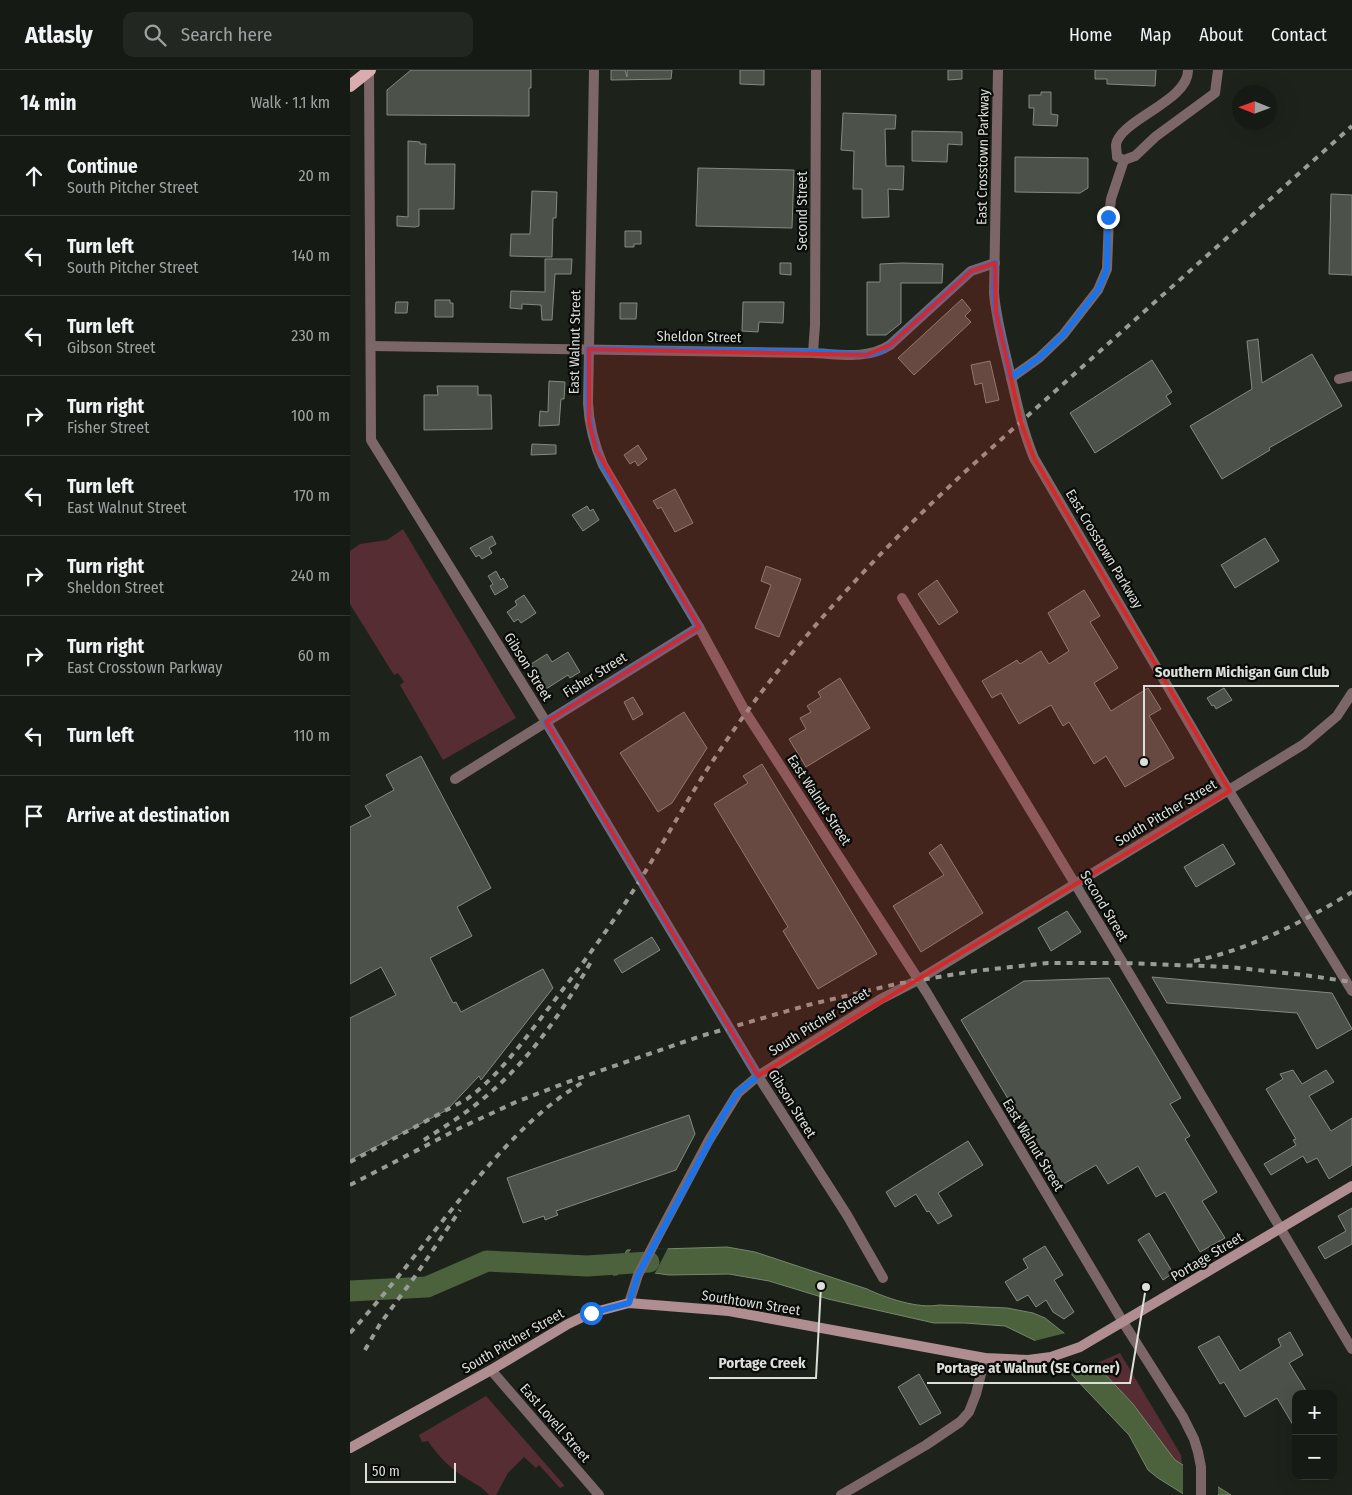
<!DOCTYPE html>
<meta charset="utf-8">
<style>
body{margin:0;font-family:"Fira Sans Condensed",sans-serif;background:#232722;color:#f1f3f6}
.controls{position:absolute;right:15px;bottom:15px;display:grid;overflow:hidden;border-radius:10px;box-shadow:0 5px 20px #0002}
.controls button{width:45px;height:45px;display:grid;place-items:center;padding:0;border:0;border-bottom:1px solid #353834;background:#161a14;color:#f1f3f6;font:25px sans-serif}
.compass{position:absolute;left:882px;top:15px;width:45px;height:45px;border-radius:50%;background:#161a14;box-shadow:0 5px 20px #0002;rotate:271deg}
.scale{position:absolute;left:15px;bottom:12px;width:91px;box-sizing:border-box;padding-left:5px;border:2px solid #dbded9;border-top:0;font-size:14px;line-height:18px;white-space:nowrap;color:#dbded9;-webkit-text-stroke:4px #090b08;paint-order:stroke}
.stop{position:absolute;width:15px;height:15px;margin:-11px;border:4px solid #1a73e8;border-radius:50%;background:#fff}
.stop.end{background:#1a73e8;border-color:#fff;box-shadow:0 1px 5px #0008}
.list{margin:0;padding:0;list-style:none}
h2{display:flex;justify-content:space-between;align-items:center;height:65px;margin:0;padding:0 20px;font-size:21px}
h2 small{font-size:16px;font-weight:400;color:#9ea1a0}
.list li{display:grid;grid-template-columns:32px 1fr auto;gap:15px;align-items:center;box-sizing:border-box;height:80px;padding:0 20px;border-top:1px solid #353834}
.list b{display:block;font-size:19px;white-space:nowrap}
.list p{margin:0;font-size:16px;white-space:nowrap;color:#9ea1a0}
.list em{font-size:16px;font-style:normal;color:#9ea1a0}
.icon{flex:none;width:28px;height:28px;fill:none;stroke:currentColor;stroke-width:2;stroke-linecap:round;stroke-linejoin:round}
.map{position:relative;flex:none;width:1002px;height:1425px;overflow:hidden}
header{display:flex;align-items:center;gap:30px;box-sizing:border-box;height:70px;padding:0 25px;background:#161a14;border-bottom:1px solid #353834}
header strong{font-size:24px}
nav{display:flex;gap:28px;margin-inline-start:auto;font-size:18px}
.search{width:350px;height:45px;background:#232722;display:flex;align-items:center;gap:12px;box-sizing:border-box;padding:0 18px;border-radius:10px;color:#9ea1a0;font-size:19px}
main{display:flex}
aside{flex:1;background:#161a14}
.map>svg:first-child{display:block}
</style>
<header>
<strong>Atlasly</strong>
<div class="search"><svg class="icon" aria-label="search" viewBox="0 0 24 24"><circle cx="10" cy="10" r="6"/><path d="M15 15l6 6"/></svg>Search here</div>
<nav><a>Home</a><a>Map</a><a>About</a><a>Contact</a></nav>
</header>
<main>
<aside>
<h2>14 min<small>Walk · 1.1 km</small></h2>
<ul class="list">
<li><svg class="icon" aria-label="ahead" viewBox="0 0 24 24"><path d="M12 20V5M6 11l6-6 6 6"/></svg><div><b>Continue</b><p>South Pitcher Street</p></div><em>20 m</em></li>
<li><svg class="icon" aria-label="left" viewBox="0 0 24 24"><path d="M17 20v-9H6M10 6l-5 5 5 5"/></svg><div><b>Turn left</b><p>South Pitcher Street</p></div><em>140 m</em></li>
<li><svg class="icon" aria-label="left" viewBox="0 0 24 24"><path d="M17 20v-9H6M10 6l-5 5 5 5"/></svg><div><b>Turn left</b><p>Gibson Street</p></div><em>230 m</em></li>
<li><svg class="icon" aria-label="right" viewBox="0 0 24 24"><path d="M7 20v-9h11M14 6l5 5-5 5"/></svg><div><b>Turn right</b><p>Fisher Street</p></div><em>100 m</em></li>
<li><svg class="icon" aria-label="left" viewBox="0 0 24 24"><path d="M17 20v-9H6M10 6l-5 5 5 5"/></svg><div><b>Turn left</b><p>East Walnut Street</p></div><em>170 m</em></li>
<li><svg class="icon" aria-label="right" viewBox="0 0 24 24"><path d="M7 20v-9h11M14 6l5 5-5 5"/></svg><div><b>Turn right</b><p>Sheldon Street</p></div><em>240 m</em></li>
<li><svg class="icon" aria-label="right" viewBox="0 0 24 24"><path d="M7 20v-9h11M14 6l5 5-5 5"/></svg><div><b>Turn right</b><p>East Crosstown Parkway</p></div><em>60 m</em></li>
<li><svg class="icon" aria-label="left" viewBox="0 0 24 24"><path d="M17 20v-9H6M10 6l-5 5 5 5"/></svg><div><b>Turn left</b></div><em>110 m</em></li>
<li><svg class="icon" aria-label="arrive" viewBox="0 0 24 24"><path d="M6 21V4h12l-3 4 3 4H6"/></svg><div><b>Arrive at destination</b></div></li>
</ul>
</aside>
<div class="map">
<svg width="1002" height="1425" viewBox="0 0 1002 1425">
<rect width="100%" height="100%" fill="#1d231a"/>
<g fill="#562d33">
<polygon points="53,459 166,648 93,690 50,615 54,612 48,603 44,605 0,534 0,481 10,474 37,470"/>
<path d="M770,1283l61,102 1,9 -7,-4c-26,-33 -49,-71 -83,-95z"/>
<path d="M136,1326l78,89v1l-4,2 -21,-23 -3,3 -12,-11 -16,16 -12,22h-7c-7,-9 -16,-12 -25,-18 -15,-10 -26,-21 -36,-36l-6,1 -3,-7z"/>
</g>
<path fill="#4b623d" stroke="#76876c" d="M377,1177l28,5 112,37c19,9 51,20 72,16l68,3 26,5 12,5 19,15 28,32 11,7 30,32 42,56 56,35h-46l-27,-17 -10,-8 -19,-35 -58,-61 -37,-34 -29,-14 -40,-3h-31l-106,-24 -59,-18 -40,-7 -60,1 -14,-2 -42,2 14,-25z"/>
<g fill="#1d231a">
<polygon points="318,1178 304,1205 267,1206 281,1179"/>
<polygon points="716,1263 730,1277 744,1293 718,1303 684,1271"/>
<polygon points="833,1394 868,1415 868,1425 833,1425"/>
</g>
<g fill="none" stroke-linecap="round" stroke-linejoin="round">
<polyline stroke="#4b623d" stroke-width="21" points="0,1221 77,1217 137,1191 237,1196 299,1192"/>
</g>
<g fill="#4c5249" stroke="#838a7f">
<polygon points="61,0 181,0 181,18 179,18 179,46 37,45 37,20"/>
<polygon points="261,0 275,0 277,7 277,0 322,0 321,9 261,10"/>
<polygon points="390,0 414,0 414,15 390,14"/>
<polygon points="598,0 612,0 612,9 598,10"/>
<polygon points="745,0 806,0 805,16 757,14 757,9 745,9"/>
<polygon points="691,22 701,22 701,44 708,45 707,56 683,55 684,38 679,38 679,25 691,25"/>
<polygon points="493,43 546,45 545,59 535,59 536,96 554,96 553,120 538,119 539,147 512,148 512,119 503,119 504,81 491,80"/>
<polygon points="562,61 612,62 612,75 598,74 597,92 562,91"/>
<polygon points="58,71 70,72 70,74 76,74 75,94 105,94 104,139 69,139 69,156 65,157 47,156 47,146 58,147"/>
<polygon points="665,87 738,88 738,118 730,123 665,122"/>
<polygon points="348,98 444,100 442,158 346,156"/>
<polygon points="182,121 207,122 206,148 203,148 202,187 160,186 161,164 180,164"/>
<polygon points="981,124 1002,125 1002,205 979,204"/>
<polygon points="275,161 291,161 291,174 284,174 284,177 275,177"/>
<polygon points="195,189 222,189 221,204 205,204 202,250 192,250 191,235 172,234 172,239 160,238 161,221 195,222"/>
<polygon points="430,193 441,193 441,205 430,204"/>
<polygon points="552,193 593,194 592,213 551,213 551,253 536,265 517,265 517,212 530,212 530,194"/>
<polygon points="612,229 621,240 615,246 621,252 564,305 548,288"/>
<polygon points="85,230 100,230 100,233 103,233 103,247 85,247"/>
<polygon points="46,232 58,232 57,243 45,243"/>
<polygon points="393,232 434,232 433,253 409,252 408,262 392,261"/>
<polygon points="270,233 287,233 286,249 270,249"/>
<polygon points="908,269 912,313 962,284 992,336 919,378 920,380 872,409 840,356 902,319 897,271"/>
<polygon points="802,290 822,322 816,326 821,334 745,383 720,343"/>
<polygon points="640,291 649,330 636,333 632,313 625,315 621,295"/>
<polygon points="199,311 215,312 214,329 211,329 209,355 189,356 190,341 198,342"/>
<polygon points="87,316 128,316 128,325 141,325 142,359 74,360 74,325 88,325"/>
<polygon points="182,374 206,375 206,384 181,385"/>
<polygon points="288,375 297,389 288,396 285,391 280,394 274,385"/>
<polygon points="325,419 343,453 325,462 311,437 308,439 303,431"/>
<polygon points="237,436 240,441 243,439 249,450 233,461 222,445"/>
<polygon points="142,466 146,474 139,478 142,483 132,489 129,485 126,487 120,478"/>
<polygon points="915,468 929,491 885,518 871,495"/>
<polygon points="416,496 451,509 429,567 405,558 421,515 411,511"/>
<polygon points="146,501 151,510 153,508 158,517 145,525 140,516 143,514 138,506"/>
<polygon points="587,510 608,542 589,555 568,524"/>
<polygon points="734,520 750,546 740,552 768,598 744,613 761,641 798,618 811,639 799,646 824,688 775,717 756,686 744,694 719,652 713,656 701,635 669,654 651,623 642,628 632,611 667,590 670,594 691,581 699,594 719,581 698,543"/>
<polygon points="174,525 186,543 171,553 168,549 164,552 157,542 167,535 165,531"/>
<polygon points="218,582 230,602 220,608 218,605 196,619 181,594 197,584 202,592"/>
<polygon points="490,608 520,658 456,697 439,669 456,659 450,648 461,642 457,636 471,627 468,622"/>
<polygon points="874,618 882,630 866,639 864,635 862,636 857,628"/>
<polygon points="283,627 293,644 283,650 274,632"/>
<polygon points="334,642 357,678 322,733 308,742 270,683"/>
<polygon points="71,686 141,818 107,837 122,866 80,888 103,933 106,932 111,942 193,899 203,918 131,1010 129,1006 97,1040 0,1090 0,948 46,925 31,897 0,914 0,757 21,746 15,736 44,720 36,705"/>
<polygon points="412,694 527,884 468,919 433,861 438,857 364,734 398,713 393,706"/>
<polygon points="591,774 633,843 571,882 543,836 594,805 579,783"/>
<polygon points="873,774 885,794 846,817 834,797"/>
<polygon points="717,841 731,862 701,881 688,858"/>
<polygon points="302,867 310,880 272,903 264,890"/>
<polygon points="802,907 982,923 1002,959 967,979 947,943 817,933"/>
<polygon points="759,908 831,1028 820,1034 840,1066 835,1069 867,1122 852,1131 875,1168 850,1182 815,1122 806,1127 788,1096 758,1114 746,1095 710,1116 611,950 674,911"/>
<polygon points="943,1000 952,1014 976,1000 984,1012 959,1026 981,1061 1002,1048 1002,1095 979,1109 967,1088 957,1093 953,1086 921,1105 914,1094 946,1075 943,1070 946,1069 916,1019 933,1009 930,1004"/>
<polygon points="339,1045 345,1064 326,1100 206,1141 208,1145 195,1150 194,1146 173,1153 157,1108"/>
<polygon points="618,1071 633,1095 588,1123 602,1146 588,1154 579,1141 577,1142 566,1124 545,1137 536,1122"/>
<polygon points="1002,1138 1002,1174 975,1189 968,1177 996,1161 988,1146"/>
<polygon points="799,1163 823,1203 813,1210 788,1170"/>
<polygon points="695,1176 713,1205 704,1210 724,1242 714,1249 703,1242 696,1230 686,1237 678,1225 667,1231 655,1212 678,1198 673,1189"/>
<polygon points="940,1262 953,1285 939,1293 958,1324 946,1324 946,1360 927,1328 895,1347 874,1312 870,1314 848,1277 869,1266 890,1301 931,1276 928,1269"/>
<polygon points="569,1304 591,1343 570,1355 548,1317"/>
</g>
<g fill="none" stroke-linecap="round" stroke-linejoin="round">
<g stroke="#7c6668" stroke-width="10">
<polyline points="19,0 21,370 196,652 408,1006 497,1145 533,1208"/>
<path d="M244,0l-6,333c1,23 6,41 15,62l96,162 47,86 181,280 196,329 60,95 11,22 4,13 3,15v28"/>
<path d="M648,0l-4,223c2,25 9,50 15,76 7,30 13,60 25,89l186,318 132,215"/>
<path d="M838,0c1,31 -69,50 -72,75 0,3 1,8 1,12l7,3 11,-4 20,-19 60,-44 3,-23"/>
<path d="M21,276l442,7c26,1 54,7 77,-8l81,-74 24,-8"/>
<polyline points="463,283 465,255 466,0"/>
<polyline points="661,308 689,288 713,265 748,220 757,199 759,147 761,129 774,90"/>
<polyline points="989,309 1002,306"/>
<polyline points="552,528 773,893 1002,1279"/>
<polyline points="105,709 349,557"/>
<polyline points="279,1233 288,1205 308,1166 359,1070 388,1023 408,1006 531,929 568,910 954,674 987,646 1002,623"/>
<polyline points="141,1300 249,1425"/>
</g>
<polyline stroke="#7c6668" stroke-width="10" points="491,1425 576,1375 610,1352 619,1342 626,1324 635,1288"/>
<polyline stroke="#b08d91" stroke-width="10" points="0,1378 141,1300 218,1254 241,1243 279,1233 379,1241 635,1288 678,1290 701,1287 730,1277 1002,1116"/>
<polyline stroke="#d9acb0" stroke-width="12" points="0,16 20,0"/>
<g stroke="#999d96" stroke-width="4" stroke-dasharray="6 6" stroke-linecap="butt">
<path d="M844,891c57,-12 109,-39 158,-69"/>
<path d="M74,1070c20,-13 41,-26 60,-42 46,-38 79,-87 108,-138"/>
<path d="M0,1092l117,-63c33,-24 56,-58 81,-90 32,-42 64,-84 92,-129 26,-41 49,-84 76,-124 71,-107 158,-200 251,-286l385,-344"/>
<polyline points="0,1115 110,1058 166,1032 215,1013 351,966 458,935 546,914 625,901 698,893 773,893 879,897 954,905 1002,912"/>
<path d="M0,1263c43,-47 80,-98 121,-147 34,-40 68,-78 114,-105"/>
<polyline points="15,1280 30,1254 66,1205 110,1140"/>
</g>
</g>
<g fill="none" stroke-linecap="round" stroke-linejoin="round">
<path stroke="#1a73e8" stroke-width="6" d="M241,1243l38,-10 9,-28 88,-164 12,-19 20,-16 -212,-354 153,-95 -96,-162c-19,-41 -15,-72 -14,-116l224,3 53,3 14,-3 10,-7 81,-74 24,-8 -1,30 2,19 15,66 28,-20 24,-23 35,-45 9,-21 1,-52"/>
</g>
<path fill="#d62828" fill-opacity="0.2" stroke="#d62828" stroke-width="4" stroke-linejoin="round" d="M645,193l1,49 25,110 13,36 196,333 -472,285 -212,-354 153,-95 -103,-177 -7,-28v-73l277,6 24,-10 81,-74z"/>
<g text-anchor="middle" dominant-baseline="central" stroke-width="4.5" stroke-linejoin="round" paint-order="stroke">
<g font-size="14" fill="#dbded9" stroke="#090b08">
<text transform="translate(633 87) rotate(-89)">East Crosstown Parkway</text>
<text transform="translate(452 141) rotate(-90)">Second Street</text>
<text transform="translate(349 267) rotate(1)">Sheldon Street</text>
<text transform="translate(225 272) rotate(-89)">East Walnut Street</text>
<text transform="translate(754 479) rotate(59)">East Crosstown Parkway</text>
<text transform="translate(178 597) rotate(58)">Gibson Street</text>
<text transform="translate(245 605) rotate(-32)">Fisher Street</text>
<text transform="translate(469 730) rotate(57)">East Walnut Street</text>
<text transform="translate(816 743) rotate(-31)">South Pitcher Street</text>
<text transform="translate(754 836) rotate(59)">Second Street</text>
<text transform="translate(469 952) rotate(-32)">South Pitcher Street</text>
<text transform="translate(442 1034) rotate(58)">Gibson Street</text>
<text transform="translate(683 1075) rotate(59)">East Walnut Street</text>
<text transform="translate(857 1187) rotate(-31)">Portage Street</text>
<text transform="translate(401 1233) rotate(9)">Southtown Street</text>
<text transform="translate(163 1271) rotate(-30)">South Pitcher Street</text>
<text transform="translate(205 1353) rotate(49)">East Lovell Street</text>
</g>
</g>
<path fill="none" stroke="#dbded9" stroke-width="2" d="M794 692L794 616H989M471 1216L466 1308H359M796 1217L780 1313H577"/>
<g fill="#dbded9" stroke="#090b08" stroke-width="2">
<circle cx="794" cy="692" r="5"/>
<circle cx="471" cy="1216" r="5"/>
<circle cx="796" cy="1217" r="5"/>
</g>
<g font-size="15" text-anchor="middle" font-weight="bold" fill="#dbded9" stroke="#090b08" stroke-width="4.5" stroke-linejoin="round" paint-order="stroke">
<text x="892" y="607">Southern Michigan Gun Club</text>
<text x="412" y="1298">Portage Creek</text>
<text x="678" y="1303">Portage at Walnut (SE Corner)</text>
</g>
</svg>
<div class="controls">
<button>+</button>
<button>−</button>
</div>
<svg class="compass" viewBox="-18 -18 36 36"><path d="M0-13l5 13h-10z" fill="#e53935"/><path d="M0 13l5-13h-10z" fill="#9ea1a0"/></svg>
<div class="scale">50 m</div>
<div class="stop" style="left:241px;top:1243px"></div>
<div class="stop end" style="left:758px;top:147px"></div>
</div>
</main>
